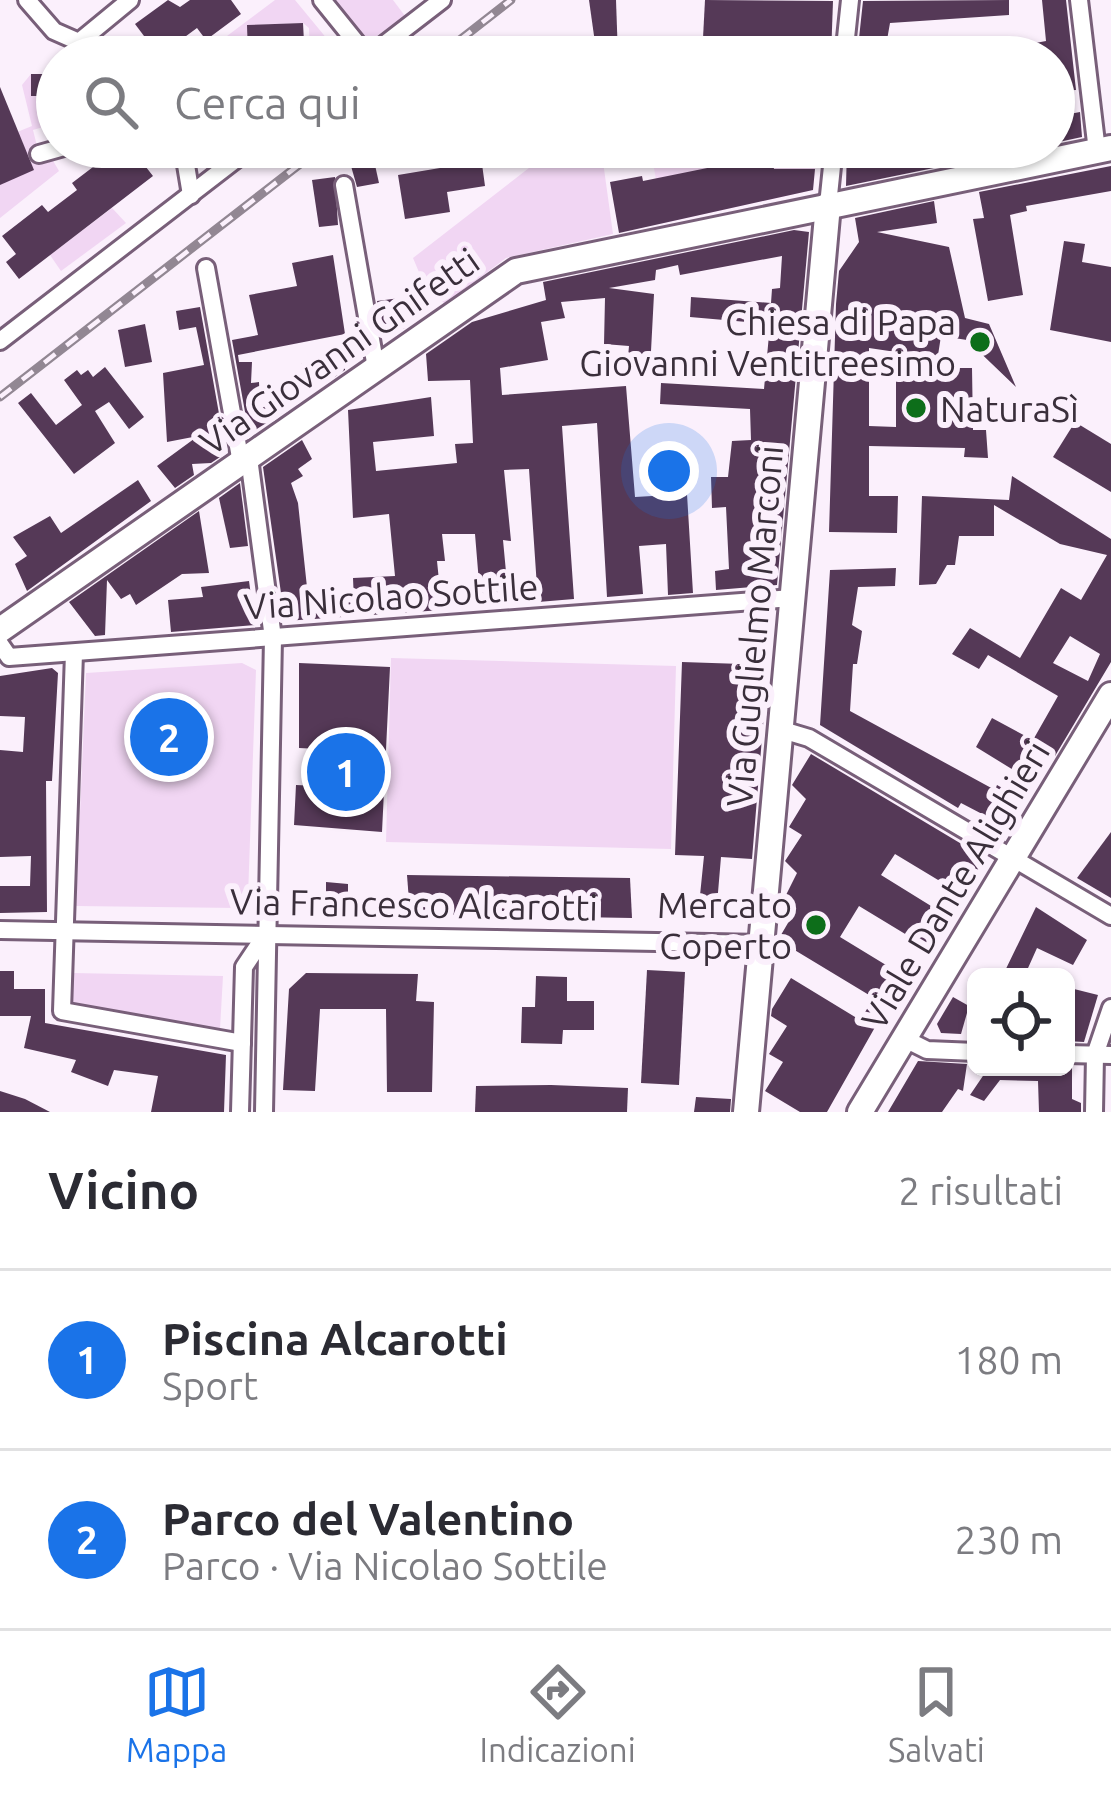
<!DOCTYPE html>
<html lang="it">
<meta charset="utf-8">
<style>
body{margin:0;font-family:Ubuntu,sans-serif;background:#f2f2f3;color:#2b2b33}
.controls{position:absolute;right:36px;bottom:36px;display:grid;overflow:hidden;border-radius:18px;box-shadow:0 3px 9px #0004}
.controls button{width:108px;height:108px;display:grid;place-items:center;padding:0;border:0;border-bottom:3px solid #e1e1e2;background:#fff;color:#2b2b33;font:60px sans-serif}
.you{position:absolute;left:669px;top:471px;width:42px;height:42px;margin:-30px;border:9px solid #fff;border-radius:50%;background:#1a73e8;box-shadow:0 0 0 18px #1a73e833}
.badge{display:grid;place-items:center;width:78px;height:78px;border-radius:50%;background:#1a73e8;color:#fff;font-size:39px;font-weight:700}
.pin{position:absolute;translate:-50% -50%;border:6px solid #fff;box-shadow:0 3px 12px #0006}
.list{margin:0;padding:0;list-style:none}
h2{display:flex;justify-content:space-between;align-items:center;height:156px;margin:0;padding:0 48px;font-size:51px}
h2 small{font-size:39px;font-weight:400;color:#7c7c81}
.list li{display:grid;grid-template-columns:78px 1fr auto;gap:36px;align-items:center;box-sizing:border-box;height:180px;padding:0 48px;border-top:3px solid #e1e1e2}
.list b{display:block;font-size:45px;white-space:nowrap}
.list p{margin:0;font-size:39px;white-space:nowrap;color:#7c7c81}
.list em{font-size:39px;font-style:normal;color:#7c7c81}
.icon{flex:none;width:66px;height:66px;fill:none;stroke:currentColor;stroke-width:2;stroke-linecap:round;stroke-linejoin:round}
.map{position:relative;flex:none;width:1111px;height:1112px;overflow:hidden}
.search{position:absolute;background:#fff;box-shadow:0 3px 9px #0004;left:36px;right:36px;top:36px;height:132px;display:flex;align-items:center;gap:30px;box-sizing:border-box;padding:0 42px;border-radius:66px;color:#7c7c81;font-size:45px}
.sheet{height:516px;background:#fff}
nav{display:flex;justify-content:space-around;align-items:center;box-sizing:border-box;height:168px;border-top:3px solid #e1e1e2;background:#fff;font-size:33px;color:#7c7c81}
nav a{display:grid;justify-items:center;gap:6px}
nav .on{color:#1a73e8}
.map>svg:first-child{display:block}
</style>
<div class="map">
<svg width="1111" height="1112" viewBox="0 0 1111 1112">
<rect width="100%" height="100%" fill="#fbf0fc"/>
<polygon fill="#fadefb" points="650,147 817,147 813,190 664,223"/>
<g fill="#f1d6f3">
<polygon points="275,0 295,0 342,57 310,57 309,28 303,23 256,25 247,33 248,57 199,57"/>
<polygon points="333,0 393,0 405,16 368,42"/>
<polygon points="31,74 57,83 57,123 33,130 41,162 52,159 59,171 0,218 0,139 32,126 22,85"/>
<polygon points="556,147 601,147 613,234 506,258 445,304 424,284 413,258"/>
<polygon points="112,208 126,223 61,271 50,255"/>
<polygon points="391,658 676,666 671,849 386,842"/>
<polygon points="242,663 256,670 248,897 238,897 237,908 76,906 86,673"/>
<polygon points="73,973 223,976 220,1029 72,1005"/>
</g>
<g fill="#553957" fill-rule="evenodd">
<polygon points="168,0 180,7 190,0 231,0 241,14 206,40 197,28 159,56 135,24"/>
<polygon points="589,0 616,0 618,57 597,57"/>
<polygon points="705,0 833,1 831,57 702,57"/>
<polygon points="1009,0 1009,15 890,23 884,57 857,57 863,1"/>
<polygon points="1042,0 1066,0 1076,90 1054,91 1054,57 999,57 998,50 1046,41"/>
<polygon points="303,23 304,42 277,43 278,57 248,57 247,25"/>
<rect x="31" y="74" width="26" height="22"/>
<polygon points="0,87 34,170 0,185"/>
<polygon points="1080,112 1082,137 1054,143 1054,117"/>
<polygon points="371,147 379,183 357,187 347,152"/>
<polygon points="437,147 539,147 539,154 482,164 485,186 447,192 450,212 405,219 398,175 440,168"/>
<polygon points="847,147 881,147 881,160 927,147 1031,148 846,186"/>
<polygon points="118,148 126,159 135,153 153,176 19,279 6,262 16,254 2,236 42,205 48,212 77,190 72,183"/>
<polygon points="771,155 774,169 815,169 813,190 619,233 610,182 642,176 643,181"/>
<polygon points="1111,166 1111,191 1026,206 1027,211 1010,215 1023,295 988,301 973,219 984,218 979,192"/>
<polygon points="335,177 338,225 319,227 312,180"/>
<path d="M934,201l3,22 -60,9 72,15 16,71 24,6 27,63 -49,-47 -26,-4 -5,32h36l1,62h13l2,28 -24,-1 1,-9 -96,-2v50h29l-1,37 -68,-1 7,-228 3,-33 20,-29 -4,-24zM869,348l27,4v75l-27,-1z"/>
<polygon points="794,230 809,232 777,585 716,590 715,571 729,569 726,507 712,508 711,477 728,477 732,441 751,440 750,409 660,404 661,383 764,389 770,324 690,317 691,297 771,303 772,289 780,288 782,256 680,275 678,265 656,270 655,280 609,288 654,294 650,370 627,368 629,346 604,344 605,298 561,302 565,318 541,322 548,360 500,368 502,395 626,386 635,497 687,494 693,593 668,595 666,544 639,546 643,594 607,597 597,423 562,426 574,599 538,602 529,469 504,470 511,541 503,540 509,604 481,607 475,534 442,534 445,561 437,561 442,610 285,621 263,467 302,440 312,459 298,469 303,476 291,483 298,503 309,606 354,602 353,578 395,576 389,514 353,518 348,410 431,397 434,436 373,442 376,471 457,463 455,444 473,443 470,380 428,381 426,354 472,322 546,300 543,282"/>
<polygon points="1064,241 1085,244 1082,262 1111,267 1111,342 1050,330"/>
<polygon points="333,255 345,334 238,355 239,362 252,362 251,383 259,382 260,410 280,394 287,410 249,434 232,340 258,335 249,295 297,286 292,263"/>
<polygon points="400,298 405,328 383,333 377,301"/>
<polygon points="200,307 226,453 211,463 192,464 194,475 175,488 157,466 198,436 167,442 163,373 204,365 196,327 179,330 176,311"/>
<polygon points="145,324 152,362 125,367 118,330"/>
<polygon points="302,363 345,363 345,370 330,380 299,381"/>
<polygon points="105,367 144,417 129,429 109,402 95,411 115,443 74,474 18,403 31,393 56,425 82,405 64,380 77,370 81,375 88,370 93,377"/>
<polygon points="1075,422 1111,444 1111,492 1053,457"/>
<path d="M1012,476l99,63v123l-56,94 -24,-11 -16,26 -39,-24 16,-29 41,22 25,-44 -70,-41 -9,14 -27,-15 18,-26 50,30 41,-70 20,12 26,-45 -47,-11 -66,-39v31h-35l-4,29h-8l-11,19 -17,1 3,-89 87,4zM1070,636l30,18 -12,27 -35,-18z"/>
<polygon points="138,480 151,501 27,591 15,564 27,556 13,537 50,516 61,533"/>
<polygon points="240,483 248,546 230,548 219,498"/>
<polygon points="199,511 209,573 182,574 136,605 130,594 121,599 107,580 105,635 95,636 69,602"/>
<polygon points="896,568 895,586 858,587 852,625 862,631 857,664 853,664 850,711 995,790 997,785 1024,800 1009,828 961,803 958,808 820,725 830,570"/>
<polygon points="249,581 255,625 171,632 168,600 203,597 201,587"/>
<polygon points="682,662 768,665 752,859 721,857 716,916 698,915 704,856 675,855"/>
<polygon points="299,663 390,667 382,832 294,825 296,785 317,786 319,749 299,748"/>
<polygon points="52,668 58,673 52,781 46,781 47,912 0,913 0,886 30,886 31,856 0,857 0,750 23,752 25,717 0,716 0,676"/>
<polygon points="811,754 985,858 963,895 895,854 881,875 944,914 925,946 859,906 840,937 904,976 827,1112 800,1112 765,1091 783,1062 769,1054 787,1026 771,1016 772,1009 791,978 860,1020 874,998 778,940 795,911 782,903 797,873 785,861 802,835 789,827 806,799 792,785"/>
<polygon points="1111,832 1111,898 1077,878"/>
<polygon points="407,875 630,878 632,918 410,914"/>
<polygon points="326,882 348,884 348,911 318,909 318,892 326,892"/>
<polygon points="1036,907 1087,940 1073,965 1037,948 1024,977 1002,977"/>
<polygon points="647,970 685,972 679,1085 641,1083"/>
<polygon points="0,971 14,971 14,989 45,989 45,1023 226,1055 224,1112 151,1112 158,1076 114,1070 108,1086 71,1072 76,1060 24,1048 31,1016 0,1016"/>
<polygon points="306,973 418,974 416,1001 434,1002 432,1092 387,1092 386,1009 320,1009 315,1091 283,1090 289,989"/>
<polygon points="536,976 567,977 567,1001 594,1001 594,1030 563,1030 562,1044 521,1043 522,1007 535,1007"/>
<polygon points="1066,987 1098,995 1084,1042 1066,1041"/>
<polygon points="953,997 969,1006 961,1034 941,1033 937,1024"/>
<polygon points="918,1061 967,1064 963,1091 958,1089 942,1112 888,1112"/>
<polygon points="989,1067 1072,1067 1072,1099 1081,1103 1081,1112 1039,1112 1038,1081 1000,1080 984,1101 970,1095"/>
<polygon points="551,1085 628,1088 627,1112 475,1112 476,1086"/>
<polygon points="0,1091 25,1099 50,1112 0,1112"/>
<polygon points="696,1097 731,1099 730,1112 694,1112"/>
</g>
<g fill="none" stroke-linecap="round" stroke-linejoin="round">
<defs>
<g id="street">
<polyline points="27,0 54,31 79,42 130,0"/>
<polyline points="322,0 368,57"/>
<polyline points="1079,0 1097,151"/>
<polyline points="368,57 442,0"/>
<polyline points="844,57 850,0"/>
<polyline points="183,147 191,195"/>
<polyline points="39,154 64,147"/>
<polyline points="344,185 376,368"/>
<polyline points="828,205 834,147"/>
<polyline points="206,268 241,463"/>
<polyline points="0,341 252,147"/>
<polyline points="249,458 273,638 264,1112"/>
<polyline points="0,644 9,657 793,598"/>
<polyline points="74,653 62,1011 242,1043"/>
<polyline points="779,729 809,738 1111,916"/>
<polyline points="0,930 765,944"/>
<polyline points="907,1040 927,1050 976,1052"/>
<polyline points="1066,1054 1111,1055"/>
<polyline points="240,1112 244,967 266,934"/>
<polyline points="1094,1112 1095,1055 1111,1008"/>
</g>
<g id="secondary">
<polyline points="0,630 516,271 1111,148"/>
<polyline points="746,1112 828,205"/>
<polyline points="860,1112 1111,695"/>
</g>
</defs>
<use href="#street" stroke="#785f79" stroke-width="22"/>
<use href="#secondary" stroke="#785f79" stroke-width="30"/>
<use href="#street" stroke="#fff" stroke-width="16"/>
<use href="#secondary" stroke="#fff" stroke-width="24"/>
<defs>
<g id="rail">
<polyline points="438,57 511,0"/>
<polyline points="0,397 322,147"/>
</g>
</defs>
<use href="#rail" stroke="#928793" stroke-width="9"/>
<use href="#rail" stroke="#fbf0fc" stroke-width="4.5" stroke-dasharray="14" stroke-linecap="butt"/>
</g>
<g fill="#0d6e1a" stroke="#fbf0fc" stroke-width="4.5">
<circle cx="980" cy="342" r="12"/>
<circle cx="916" cy="408" r="12"/>
<circle cx="816" cy="925" r="12"/>
</g>
<g text-anchor="middle" dominant-baseline="central" stroke-width="12" stroke-linejoin="round" paint-order="stroke">
<g font-size="36" fill="#3a2f3b" stroke="#fbf0fc" text-anchor="end">
<text x="956" y="321">Chiesa di Papa<tspan x="956" dy="41">Giovanni Ventitreesimo</tspan></text>
<text x="940" y="408" text-anchor="start">NaturaSì</text>
<text x="792" y="904">Mercato<tspan x="792" dy="41">Coperto</tspan></text>
</g>
<g font-size="36" fill="#3a2f3b" stroke="#fbf0fc">
<text transform="translate(339 351) rotate(-35)">Via Giovanni Gnifetti</text>
<text transform="translate(391 596) rotate(-4)">Via Nicolao Sottile</text>
<text transform="translate(754 626) rotate(-85)">Via Guglielmo Marconi</text>
<text transform="translate(955 885) rotate(-59)">Viale Dante Alighieri</text>
<text transform="translate(414 904) rotate(1)">Via Francesco Alcarotti</text>
</g>
</g>
</svg>
<div class="controls">
<button><svg class="icon" aria-label="locate" viewBox="0 0 24 24"><circle cx="12" cy="12" r="6"/><path d="M12 2v4M12 18v4M2 12h4M18 12h4"/></svg></button>
</div>
<div class="you"></div>
<div class="pin badge" style="left:346px;top:772px">1</div>
<div class="pin badge" style="left:169px;top:737px">2</div>
<div class="search"><svg class="icon" aria-label="search" viewBox="0 0 24 24"><circle cx="10" cy="10" r="6"/><path d="M15 15l6 6"/></svg>Cerca qui</div>
</div>
<section class="sheet">
<h2>Vicino<small>2 risultati</small></h2>
<ul class="list">
<li><span class="badge">1</span><div><b>Piscina Alcarotti</b><p>Sport</p></div><em>180 m</em></li>
<li><span class="badge">2</span><div><b>Parco del Valentino</b><p>Parco · Via Nicolao Sottile</p></div><em>230 m</em></li>
</ul>
</section>
<nav>
<a class="on"><svg class="icon" aria-label="map" viewBox="0 0 24 24"><path d="M3 6l6-2 6 2 6-2v14l-6 2-6-2-6 2zM9 4v14M15 6v14"/></svg>Mappa</a>
<a><svg class="icon" aria-label="directions" viewBox="0 0 24 24"><path d="M12 3l9 9-9 9-9-9zM9 14v-3h6M13 9l2 2-2 2"/></svg>Indicazioni</a>
<a><svg class="icon" aria-label="saved" viewBox="0 0 24 24"><path d="M7 4h10v16l-5-4-5 4z"/></svg>Salvati</a>
</nav>
